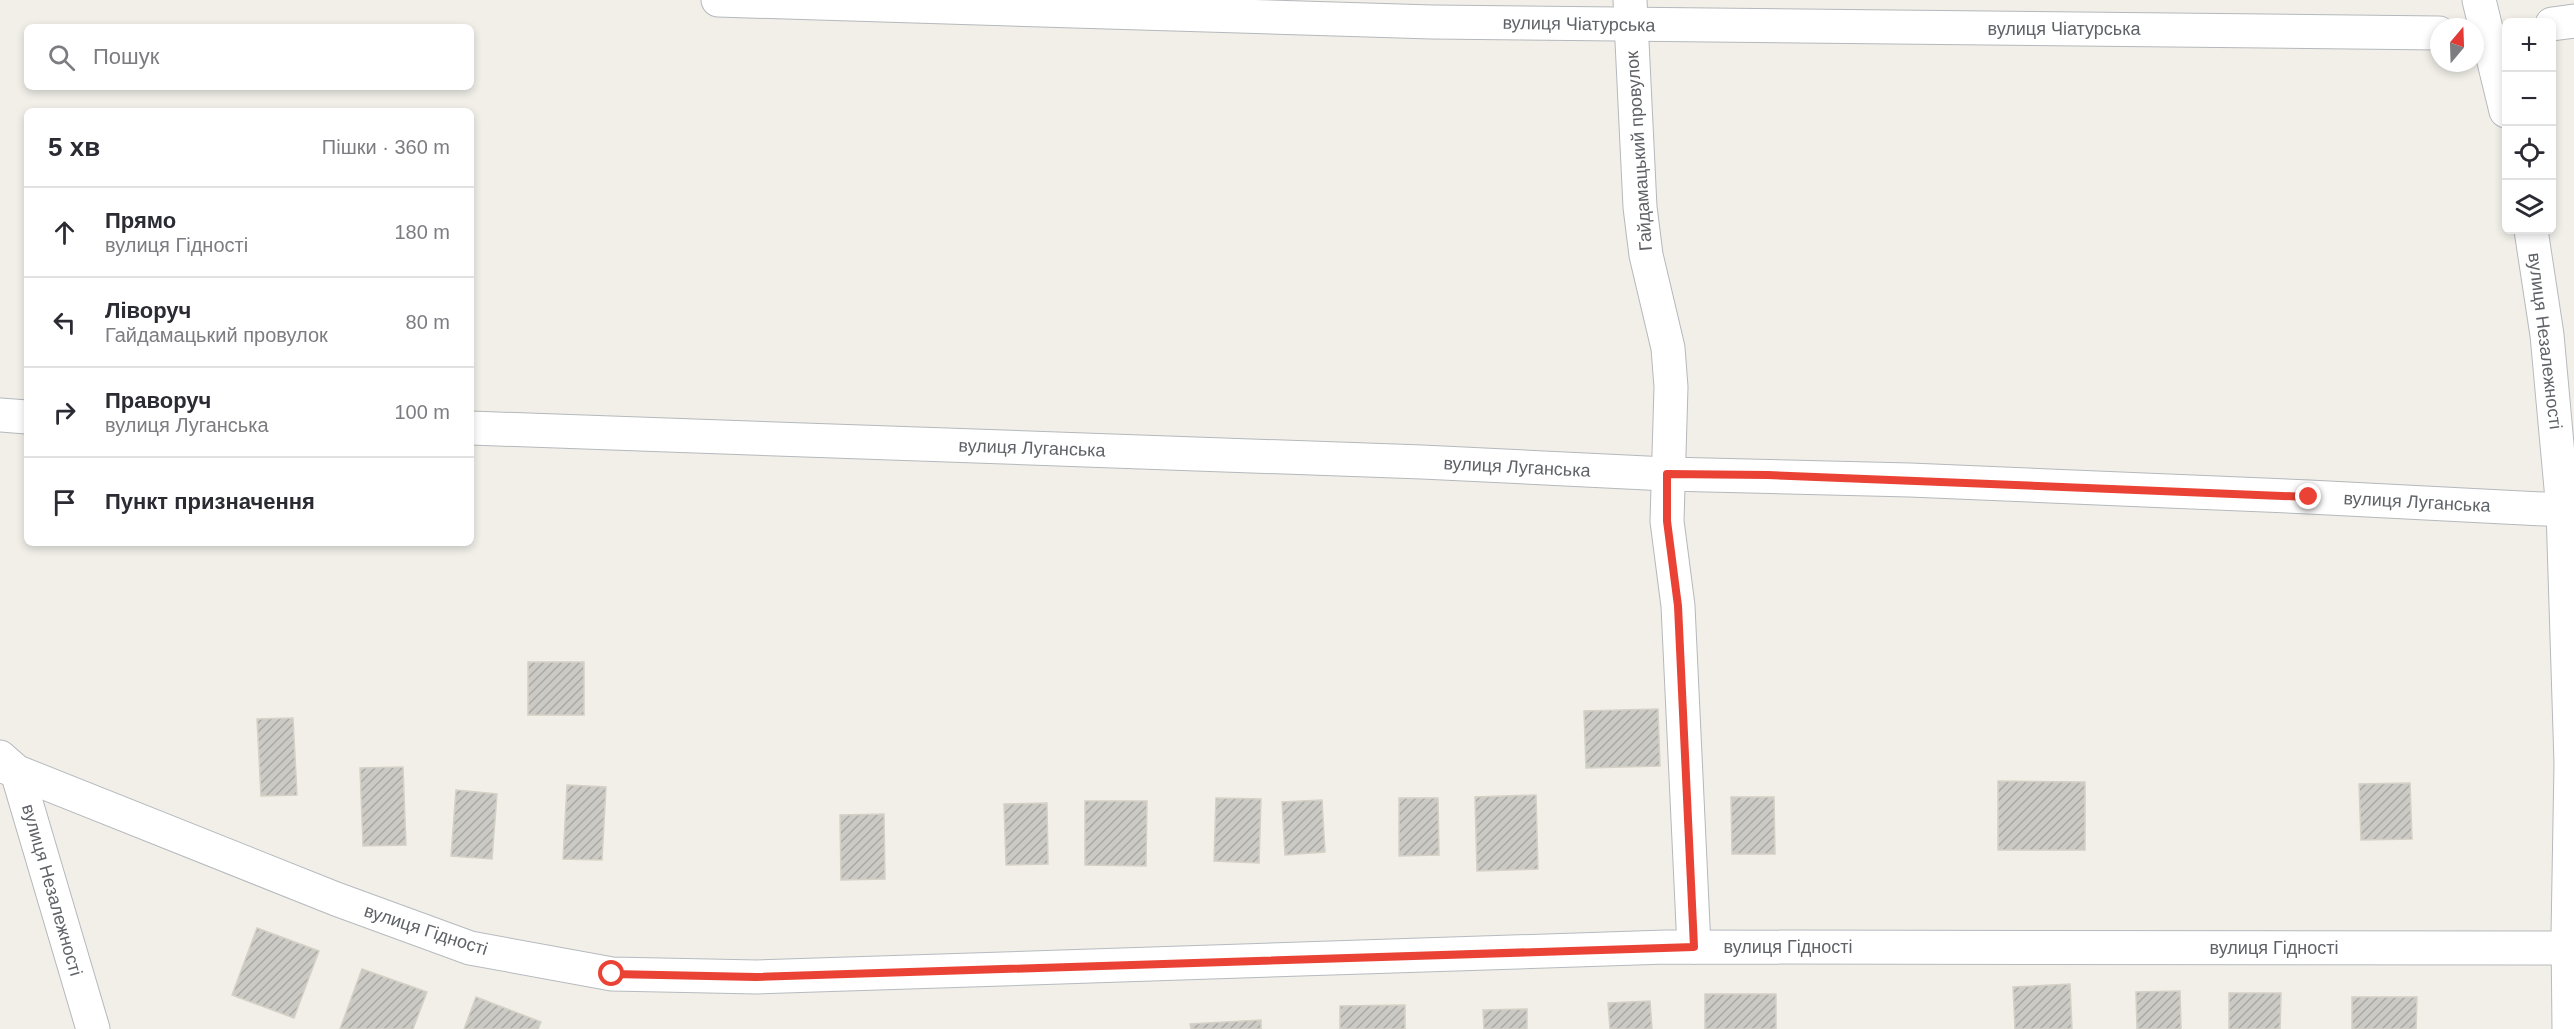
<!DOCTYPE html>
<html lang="uk">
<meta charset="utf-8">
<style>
body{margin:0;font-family:Helvetica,sans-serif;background:#f7f7f7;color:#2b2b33}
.controls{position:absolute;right:18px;top:18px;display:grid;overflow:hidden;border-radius:9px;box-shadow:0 3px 9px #0003}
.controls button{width:54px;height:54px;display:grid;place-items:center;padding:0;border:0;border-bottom:2px solid #e1e1e2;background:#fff;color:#2b2b33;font:30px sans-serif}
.compass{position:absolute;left:2430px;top:18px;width:54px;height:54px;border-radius:50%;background:#fff;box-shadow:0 3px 9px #0003;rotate:19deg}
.stop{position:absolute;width:18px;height:18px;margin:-14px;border:4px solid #ea4335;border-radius:50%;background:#fff}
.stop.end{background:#ea4335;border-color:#fff;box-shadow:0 2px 6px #0008}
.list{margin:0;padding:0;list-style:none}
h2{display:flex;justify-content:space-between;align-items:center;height:78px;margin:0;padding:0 24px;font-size:26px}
h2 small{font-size:20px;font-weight:400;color:#7c7c81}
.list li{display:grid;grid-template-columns:39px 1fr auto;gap:18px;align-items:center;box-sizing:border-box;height:90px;padding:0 24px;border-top:2px solid #e1e1e2}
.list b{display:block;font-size:22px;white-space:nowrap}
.list p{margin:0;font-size:20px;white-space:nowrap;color:#7c7c81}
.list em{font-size:20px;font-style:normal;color:#7c7c81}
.icon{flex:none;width:33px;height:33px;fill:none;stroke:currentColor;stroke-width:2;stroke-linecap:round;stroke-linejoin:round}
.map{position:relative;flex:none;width:2574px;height:1029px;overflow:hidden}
.search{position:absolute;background:#fff;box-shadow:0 3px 9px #0003;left:24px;top:24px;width:450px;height:66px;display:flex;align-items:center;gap:15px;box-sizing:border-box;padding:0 21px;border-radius:9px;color:#7c7c81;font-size:22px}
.panel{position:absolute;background:#fff;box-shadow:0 3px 9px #0003;left:24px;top:108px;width:450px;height:438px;border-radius:9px}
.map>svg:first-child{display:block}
</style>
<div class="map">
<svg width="2574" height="1029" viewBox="0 0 2574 1029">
<defs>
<pattern id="building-hatch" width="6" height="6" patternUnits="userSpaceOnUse" patternTransform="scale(1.5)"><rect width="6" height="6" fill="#cccac5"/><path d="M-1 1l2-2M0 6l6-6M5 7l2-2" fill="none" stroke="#a9a8a4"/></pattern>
</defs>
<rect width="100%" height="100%" fill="#f1efe8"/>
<g fill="url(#building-hatch)" stroke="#d6d1c6" stroke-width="1.5">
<rect x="528" y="662" width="56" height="53"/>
<polygon points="1658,709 1660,766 1586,768 1584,711"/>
<polygon points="293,718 297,795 261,796 257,719"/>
<polygon points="403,767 406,845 363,846 360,768"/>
<polygon points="1998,781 2085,782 2085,850 1998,850"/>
<polygon points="2410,783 2412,839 2361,840 2359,784"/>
<polygon points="567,785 606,787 602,860 563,859"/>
<polygon points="456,790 497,794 492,859 451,856"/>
<polygon points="1536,795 1538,869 1477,871 1475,797"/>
<polygon points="1731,797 1774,797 1775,854 1732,854"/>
<polygon points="1216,798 1261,799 1259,863 1214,861"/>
<polygon points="1399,798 1438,798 1439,855 1399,856"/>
<polygon points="1322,800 1325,852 1285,855 1282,802"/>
<polygon points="1085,801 1147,801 1146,866 1085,865"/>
<polygon points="1047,803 1048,864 1006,865 1004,804"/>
<polygon points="884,814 885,879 841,880 840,815"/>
<polygon points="257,928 319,951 294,1018 232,995"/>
<polygon points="362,969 427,992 413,1029 340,1029"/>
<polygon points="2070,984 2072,1029 2015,1029 2013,987"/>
<polygon points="2180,991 2181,1029 2137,1029 2136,992"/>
<polygon points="2229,993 2281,993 2280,1029 2229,1029"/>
<rect x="1705" y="994" width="71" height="35"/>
<polygon points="476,997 541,1022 538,1029 464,1029"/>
<polygon points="2352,997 2417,997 2416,1029 2352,1029"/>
<polygon points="1650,1001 1652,1029 1610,1029 1608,1003"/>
<polygon points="1405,1005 1405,1029 1340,1029 1340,1006"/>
<polygon points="1527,1009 1527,1029 1484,1029 1483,1010"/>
<polygon points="1261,1020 1261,1029 1191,1029 1190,1024"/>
</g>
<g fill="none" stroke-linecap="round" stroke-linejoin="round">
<defs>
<g id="street">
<polyline points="718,0 1432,22 2439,33"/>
<polyline points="1630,0 1640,207 1646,255 1668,348 1671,387 1667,521 1678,606 1694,947"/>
<polyline points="2552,24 2574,21"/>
<polyline points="0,415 27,417"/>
<polyline points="471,428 1422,462 1667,474 1910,480 2309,497 2563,510"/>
<polyline points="0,757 17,772 93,1029"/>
</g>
<g id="secondary">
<polyline points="2479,0 2506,111"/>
<polyline points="2531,230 2547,335 2563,510 2571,763 2568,935 2569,1029"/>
<polyline points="0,765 336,899 470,948 612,974 757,977 1666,947 2569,948"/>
</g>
</defs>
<use href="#street" stroke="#b5b8bc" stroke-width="35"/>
<use href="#secondary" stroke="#b6babf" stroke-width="35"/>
<use href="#street" stroke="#fff" stroke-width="33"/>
<use href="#secondary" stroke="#fff" stroke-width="33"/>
</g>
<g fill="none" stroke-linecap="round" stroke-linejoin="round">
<polyline stroke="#ea4335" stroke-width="8" points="612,974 756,977 1694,947 1678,606 1667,521 1667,474 1768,475 2309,497"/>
</g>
<g text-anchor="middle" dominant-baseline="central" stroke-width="4.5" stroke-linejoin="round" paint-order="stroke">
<g font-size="18" fill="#5f6368" stroke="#fff">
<text transform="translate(1579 24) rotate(1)">вулиця Чіатурська</text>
<text x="2064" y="29">вулиця Чіатурська</text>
<text transform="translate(1639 151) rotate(-94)">Гайдамацький провулок</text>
<text transform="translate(2545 341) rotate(83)">вулиця Незалежності</text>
<text transform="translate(1032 448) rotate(2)">вулиця Луганська</text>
<text transform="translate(1517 467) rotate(3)">вулиця Луганська</text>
<text transform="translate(2417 502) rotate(3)">вулиця Луганська</text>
<text transform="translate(52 890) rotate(74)">вулиця Незалежності</text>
<text transform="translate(426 930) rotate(18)">вулиця Гідності</text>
<text x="1788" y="947">вулиця Гідності</text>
<text x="2274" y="948">вулиця Гідності</text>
</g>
</g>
</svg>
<div class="controls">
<button>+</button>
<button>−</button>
<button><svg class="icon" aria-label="locate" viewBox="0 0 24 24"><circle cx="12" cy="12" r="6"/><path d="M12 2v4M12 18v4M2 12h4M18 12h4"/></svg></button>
<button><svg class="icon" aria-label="layers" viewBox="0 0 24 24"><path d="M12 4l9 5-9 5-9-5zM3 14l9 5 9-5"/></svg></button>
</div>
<svg class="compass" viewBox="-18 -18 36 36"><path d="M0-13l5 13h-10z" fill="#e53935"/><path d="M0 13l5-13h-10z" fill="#7c7c81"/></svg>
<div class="stop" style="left:612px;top:974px"></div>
<div class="stop end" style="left:2309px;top:497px"></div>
<div class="search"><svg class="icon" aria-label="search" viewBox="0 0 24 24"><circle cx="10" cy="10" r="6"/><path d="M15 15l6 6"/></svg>Пошук</div>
<section class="panel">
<h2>5 хв<small>Пішки · 360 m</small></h2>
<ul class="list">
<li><svg class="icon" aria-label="ahead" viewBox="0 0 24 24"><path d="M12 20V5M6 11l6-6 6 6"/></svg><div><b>Прямо</b><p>вулиця Гідності</p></div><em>180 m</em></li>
<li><svg class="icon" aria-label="left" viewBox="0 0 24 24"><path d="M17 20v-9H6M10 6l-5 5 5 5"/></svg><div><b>Ліворуч</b><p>Гайдамацький провулок</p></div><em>80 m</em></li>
<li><svg class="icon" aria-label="right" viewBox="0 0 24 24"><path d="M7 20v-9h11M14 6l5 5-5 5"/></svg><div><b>Праворуч</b><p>вулиця Луганська</p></div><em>100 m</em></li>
<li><svg class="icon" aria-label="arrive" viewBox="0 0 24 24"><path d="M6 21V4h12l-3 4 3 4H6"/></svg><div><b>Пункт призначення</b></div></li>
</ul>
</section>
</div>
